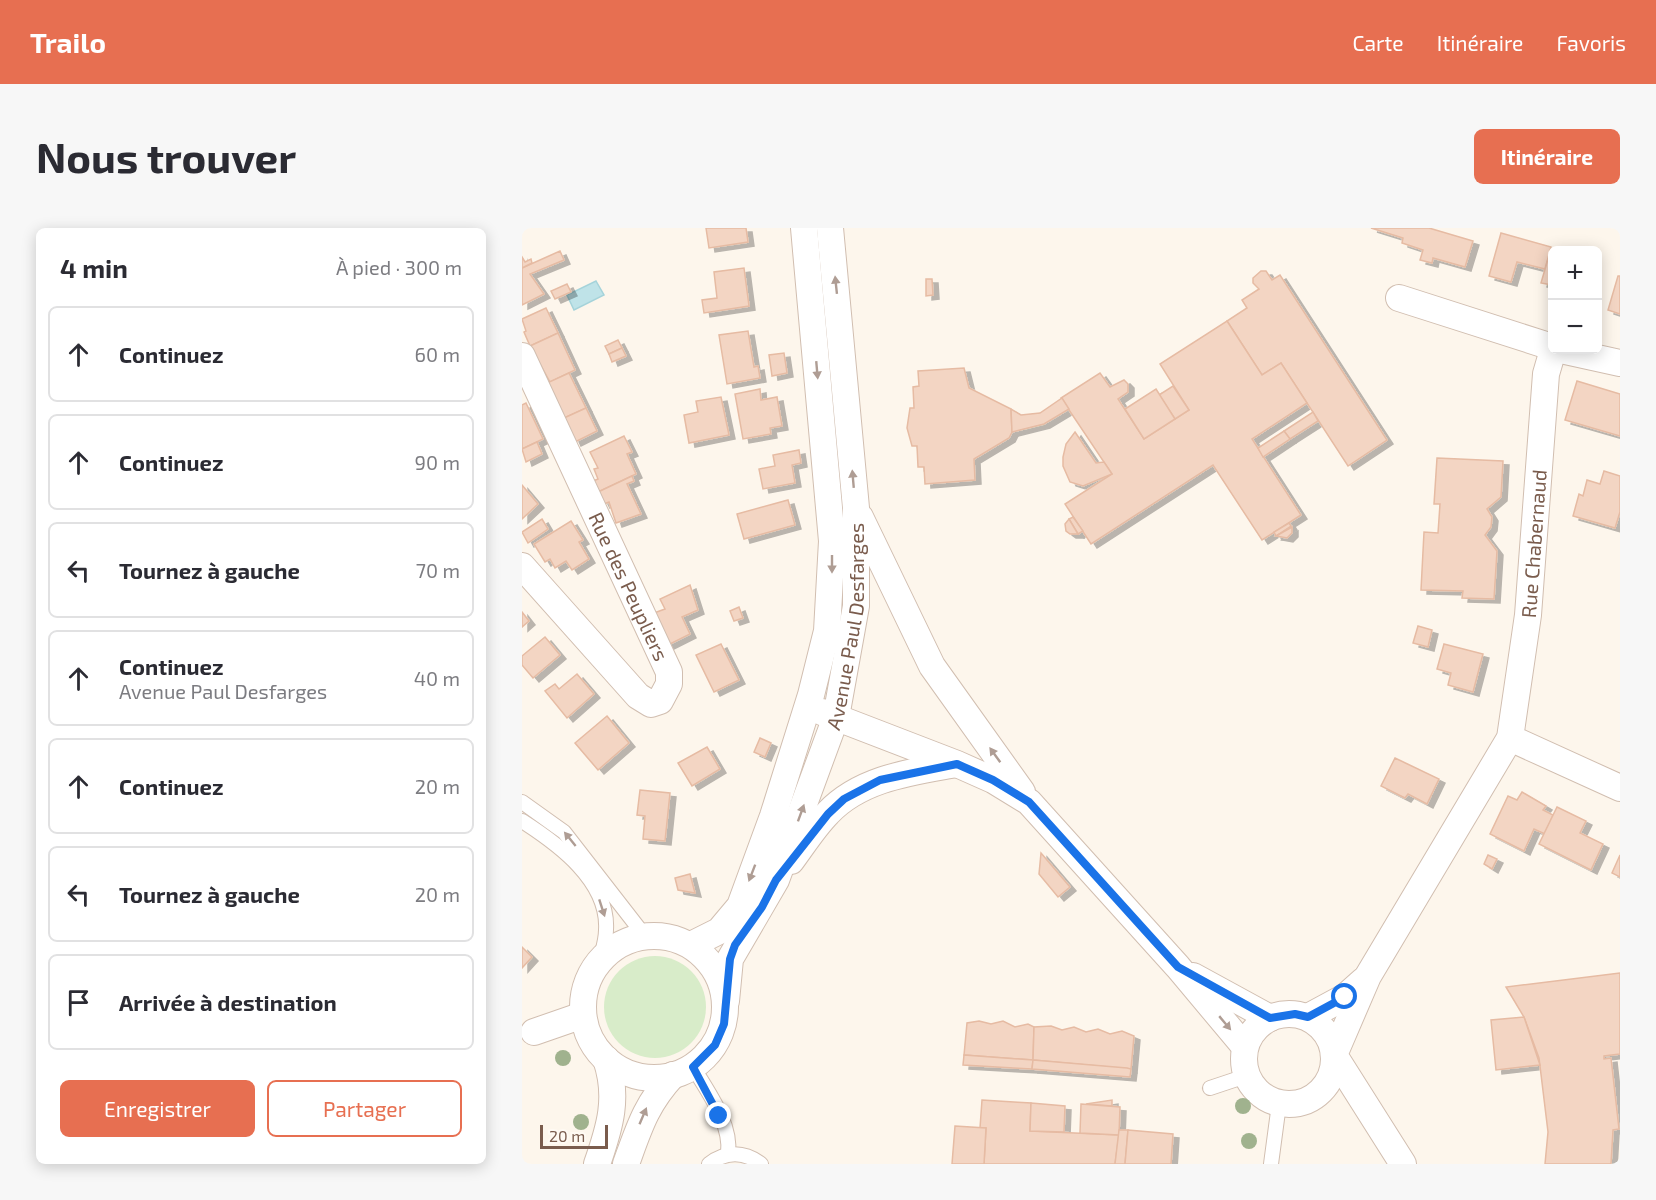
<!DOCTYPE html>
<html lang="fr">
<meta charset="utf-8">
<style>
body{margin:0;font-family:"Exo 2",sans-serif;background:#f7f7f7;color:#2b2b33}
.controls{position:absolute;right:18px;top:18px;display:grid;overflow:hidden;border-radius:9px;box-shadow:0 3px 15px #0003}
.controls button{width:54px;height:54px;display:grid;place-items:center;padding:0;border:0;border-bottom:2px solid #e1e1e2;background:#fff;color:#2b2b33;font:30px sans-serif}
.scale{position:absolute;left:18px;bottom:15px;width:68px;box-sizing:border-box;padding-left:6px;border:3px solid #7a5c4d;border-top:0;font-size:16px;line-height:21px;white-space:nowrap;color:#7a5c4d;-webkit-text-stroke:4px #fffaf3;paint-order:stroke}
.stop{position:absolute;width:18px;height:18px;margin:-14px;border:4px solid #1a73e8;border-radius:50%;background:#fff}
.stop.end{background:#1a73e8;border-color:#fff;box-shadow:0 2px 6px #0008}
.list{margin:0;padding:0;list-style:none}
h2{display:flex;justify-content:space-between;align-items:center;height:78px;margin:0;padding:0 24px;font-size:26px}
h2 small{font-size:20px;font-weight:400;color:#7c7c81}
.list li{display:grid;grid-template-columns:39px 1fr auto;gap:18px;align-items:center;box-sizing:border-box;height:96px;margin:0 12px 12px;padding:0 12px;border:2px solid #e1e1e2;border-radius:9px}
.list b{display:block;font-size:22px;white-space:nowrap}
.list p{margin:0;font-size:20px;white-space:nowrap;color:#7c7c81}
.list em{font-size:20px;font-style:normal;color:#7c7c81}
.actions{display:flex;gap:12px;padding:18px 24px}
.actions a{flex:1;padding:14px 0;border:2px solid #e76f51;border-radius:9px;text-align:center;font-size:21px;color:#e76f51}
.actions .main{background:#e76f51;color:#fff}
.icon{flex:none;width:33px;height:33px;fill:none;stroke:currentColor;stroke-width:2;stroke-linecap:round;stroke-linejoin:round}
.map{position:relative;flex:none;width:1098px;height:936px;overflow:hidden;border-radius:9px}
header{display:flex;align-items:center;gap:36px;box-sizing:border-box;height:84px;padding:0 30px;background:#e76f51;color:#fff}
header strong{font-size:28px}
nav{display:flex;gap:33px;margin-inline-start:auto;font-size:21px}
.intro{display:flex;align-items:center;justify-content:space-between;box-sizing:border-box;height:144px;padding:0 36px}
h1{margin:0;font-size:42px}
.button{padding:15px 27px;border-radius:9px;background:#e76f51;color:#fff;font-size:21px;font-weight:700}
main{display:flex;gap:36px;padding:0 36px}
aside{flex:1;background:#fff;border-radius:9px;box-shadow:0 3px 15px #0003}
.map>svg:first-child{display:block}
</style>
<header>
<strong>Trailo</strong>
<nav><a>Carte</a><a>Itinéraire</a><a>Favoris</a></nav>
</header>
<div class="intro"><h1>Nous trouver</h1><a class="button">Itinéraire</a></div>
<main>
<aside>
<h2>4 min<small>À pied · 300 m</small></h2>
<ul class="list">
<li><svg class="icon" aria-label="ahead" viewBox="0 0 24 24"><path d="M12 20V5M6 11l6-6 6 6"/></svg><div><b>Continuez</b></div><em>60 m</em></li>
<li><svg class="icon" aria-label="ahead" viewBox="0 0 24 24"><path d="M12 20V5M6 11l6-6 6 6"/></svg><div><b>Continuez</b></div><em>90 m</em></li>
<li><svg class="icon" aria-label="left" viewBox="0 0 24 24"><path d="M17 20v-9H6M10 6l-5 5 5 5"/></svg><div><b>Tournez à gauche</b></div><em>70 m</em></li>
<li><svg class="icon" aria-label="ahead" viewBox="0 0 24 24"><path d="M12 20V5M6 11l6-6 6 6"/></svg><div><b>Continuez</b><p>Avenue Paul Desfarges</p></div><em>40 m</em></li>
<li><svg class="icon" aria-label="ahead" viewBox="0 0 24 24"><path d="M12 20V5M6 11l6-6 6 6"/></svg><div><b>Continuez</b></div><em>20 m</em></li>
<li><svg class="icon" aria-label="left" viewBox="0 0 24 24"><path d="M17 20v-9H6M10 6l-5 5 5 5"/></svg><div><b>Tournez à gauche</b></div><em>20 m</em></li>
<li><svg class="icon" aria-label="arrive" viewBox="0 0 24 24"><path d="M6 21V4h12l-3 4 3 4H6"/></svg><div><b>Arrivée à destination</b></div></li>
</ul>
<div class="actions"><a class="main">Enregistrer</a><a>Partager</a></div>
</aside>
<div class="map">
<svg width="1098" height="936" viewBox="0 0 1098 936">
<defs>
<filter id="shadow"><feDropShadow dx="6" dy="4" stdDeviation="0" flood-color="#0004"/></filter>
</defs>
<rect width="100%" height="100%" fill="#fdf6ec"/>
<circle fill="#d8ecc9" cx="133" cy="779" r="51"/>
<polygon fill="#bfe3e8" stroke="#a5d3da" stroke-width="1.5" points="74,53 82,67 52,82 45,67"/>
<g fill="#f3d5c3" stroke="#e6bba3" stroke-width="1.5" filter="url(#shadow)">
<polygon points="184,0 224,0 226,14 187,20"/>
<polygon points="849,0 907,0 951,13 943,39 911,30 910,35 898,32 901,22 880,15 881,10"/>
<polygon points="979,5 1029,19 1023,41 995,34 989,54 967,48"/>
<polygon points="38,23 42,32 8,46 22,66 0,77 0,40"/>
<polygon points="0,29 3,34 9,31 10,35 0,40"/>
<polygon points="1026,31 1030,32 1030,57 1019,55"/>
<polygon points="222,40 227,78 182,85 180,72 195,70 192,44"/>
<polygon points="739,43 744,43 750,52 758,47 865,212 826,238 759,135 740,147 705,93 725,80 720,72 737,61 731,55 731,50"/>
<polygon points="1096,48 1098,48 1098,86 1086,82"/>
<polygon points="404,51 410,51 411,67 404,68"/>
<polygon points="45,56 49,64 33,71 29,63"/>
<polygon points="24,80 36,105 8,118 2,104 4,103 0,91"/>
<polygon points="705,93 740,147 759,135 785,175 730,211 779,287 740,312 691,237 569,316 543,276 590,246 539,170 578,145 588,159 602,152 606,156 606,164 596,171 622,211 667,182 638,136"/>
<polygon points="226,103 232,139 236,138 238,150 205,156 197,107"/>
<polygon points="36,105 53,142 28,154 8,118"/>
<polygon points="96,112 100,120 87,126 83,118"/>
<polygon points="100,120 104,128 90,134 87,126"/>
<polygon points="262,125 265,145 250,148 247,127"/>
<polygon points="442,140 447,160 489,181 490,204 487,210 452,231 453,252 403,256 402,239 396,239 395,218 390,218 385,200 388,180 392,180 391,159 397,158 396,143"/>
<polygon points="47,145 64,180 42,190 25,155"/>
<polygon points="1055,153 1098,166 1098,208 1043,192"/>
<polygon points="651,158 667,182 653,191 637,167"/>
<polygon points="238,161 239,172 255,169 260,198 248,200 249,206 221,211 213,166"/>
<polygon points="634,161 653,191 622,211 603,181"/>
<polygon points="199,169 207,207 167,215 162,187 176,184 174,173"/>
<polygon points="540,170 547,181 522,196 490,204 489,181 499,187 518,185"/>
<polygon points="4,175 21,211 0,221 0,177"/>
<polygon points="64,180 75,203 53,214 42,190"/>
<polygon points="791,184 796,193 768,211 762,203"/>
<polygon points="762,203 768,211 741,229 736,220"/>
<polygon points="553,204 574,235 582,234 590,246 561,258 548,254 541,238 541,229 544,216"/>
<polygon points="102,208 110,224 105,226 114,246 76,264 71,253 76,251 72,241 76,240 68,224"/>
<polygon points="15,214 20,226 4,234 0,221"/>
<polygon points="277,222 279,235 270,237 273,255 241,261 237,241 253,238 251,227"/>
<polygon points="915,230 981,233 979,269 965,281 970,289 969,299 963,307 975,323 972,371 940,370 941,363 899,362 902,304 916,305 918,276 912,276"/>
<polygon points="1082,243 1098,248 1098,284 1093,300 1051,288 1057,266 1061,268 1065,252 1078,256"/>
<polygon points="110,248 112,253 105,256 119,286 94,295 87,274 82,276 76,264"/>
<polygon points="0,257 16,276 0,291"/>
<polygon points="266,272 273,297 222,311 215,286"/>
<polygon points="551,289 561,303 556,306 547,291"/>
<polygon points="20,291 26,301 6,315 0,304"/>
<polygon points="547,291 556,306 548,306 544,303 543,296"/>
<polygon points="49,293 61,312 57,314 67,331 50,342 44,333 33,340 28,331 23,334 12,316"/>
<polygon points="767,295 769,298 754,308 752,304"/>
<polygon points="770,299 770,305 765,310 754,308"/>
<polygon points="168,357 176,382 160,389 168,406 146,417 132,385 143,381 138,371"/>
<polygon points="217,379 221,390 212,393 208,383"/>
<polygon points="0,384 7,393 0,399"/>
<polygon points="896,398 910,402 906,419 891,415"/>
<polygon points="23,409 38,427 11,450 0,437 0,428"/>
<polygon points="199,416 217,452 192,464 174,427"/>
<polygon points="922,416 961,426 951,464 926,457 929,445 915,441"/>
<polygon points="55,446 72,466 45,490 23,463 33,456 37,461"/>
<polygon points="85,488 107,515 76,542 53,515"/>
<polygon points="238,510 249,515 243,529 232,524"/>
<polygon points="185,519 198,541 170,558 156,535"/>
<polygon points="873,530 917,551 905,576 886,566 883,570 859,558"/>
<polygon points="118,562 148,565 143,613 121,611 123,588 115,587"/>
<polygon points="1000,564 1024,578 1021,582 1031,587 1023,606 1012,601 1002,623 968,606 986,568 995,572"/>
<polygon points="1035,579 1064,593 1058,605 1081,616 1069,642 1017,616"/>
<polygon points="519,625 548,659 536,669 517,646"/>
<polygon points="966,627 975,631 970,641 962,636"/>
<polygon points="1098,627 1098,649 1090,645"/>
<polygon points="168,646 173,665 156,662 153,650"/>
<polygon points="0,719 10,729 0,740"/>
<polygon points="1098,745 1098,826 1082,828 1082,831 1089,830 1097,901 1091,902 1089,936 1023,936 1026,904 1017,830 1002,789 984,759"/>
<polygon points="1002,789 1018,837 974,842 969,792"/>
<polygon points="457,793 469,796 481,793 493,799 506,796 512,799 511,832 442,827 445,795"/>
<polygon points="529,798 540,802 552,799 564,804 576,801 588,806 600,803 612,808 609,841 511,832 512,799"/>
<polygon points="442,827 511,832 510,841 441,837"/>
<polygon points="511,832 605,840 609,841 608,849 510,841"/>
<polygon points="460,872 509,875 508,903 597,907 593,936 462,936 464,900 458,900"/>
<polygon points="590,872 590,878 564,876"/>
<polygon points="509,875 543,878 542,904 508,903"/>
<polygon points="559,876 598,879 597,907 558,905"/>
<polygon points="433,898 464,900 462,936 430,936"/>
<polygon points="597,902 606,902 603,936 593,936"/>
<polygon points="606,902 651,906 649,936 603,936"/>
</g>
<g fill="none" stroke-linecap="round" stroke-linejoin="round">
<defs>
<g id="service">
<polyline points="0,574 42,604 122,707"/>
<path d="M0,593c36,23 87,60 84,109 0,9 -3,19 -5,27"/>
<path d="M171,839c15,25 39,57 35,87"/>
<polyline points="688,860 724,848"/>
<path d="M187,936c17,-13 35,-13 52,0"/>
<polyline points="749,936 757,876"/>
</g>
<g id="minor">
<polyline points="877,70 1030,119"/>
<polyline points="1039,122 1098,135"/>
<path id="s1" d="M0,128l147,316v12l-9,17 -9,3 -13,-8 -116,-130"/>
<polyline points="338,289 410,438 500,564"/>
<polyline points="300,484 435,536 471,552 507,574 656,739 723,819"/>
<polyline points="988,510 1098,560"/>
<path d="M269,633c12,-16 23,-34 37,-48 33,-35 84,-41 128,-49"/>
<circle cx="132" cy="779" r="71"/>
<polyline points="169,717 197,703 218,678 251,588 289,467 305,403 310,313 282,0"/>
<polyline points="671,748 748,790"/>
<path id="s2" d="M204,773l4,-42 46,-79 60,-163 20,-111v-98l-26,-280"/>
<circle cx="767" cy="831" r="45"/>
<polyline points="786,789 823,769 841,753"/>
<polyline points="12,804 61,787"/>
<path d="M75,936c13,-37 22,-67 9,-105"/>
<path d="M104,936c13,-36 20,-60 47,-89"/>
<path id="s3" d="M881,936l-69,-109 34,-79 142,-238 18,-123 18,-241 7,-24"/>
</g>
</defs>
<use href="#service" stroke="#d1beb0" stroke-width="16"/>
<use href="#minor" stroke="#d1beb0" stroke-width="28"/>
<use href="#service" stroke="#fff" stroke-width="14"/>
<use href="#minor" stroke="#fff" stroke-width="26"/>
</g>
<g fill="#a0b28e">
<circle cx="41" cy="830" r="8"/>
<circle cx="721" cy="878" r="8"/>
<circle cx="59" cy="894" r="8"/>
<circle cx="727" cy="913" r="8"/>
</g>
<defs><path id="oneway-solid" d="M-6-.8H1V-3.2L6.5 0L1 3.2V.8H-6Z" transform="scale(1.5)"/></defs>
<g fill="#af9d94">
<use href="#oneway-solid" transform="translate(314 57) rotate(-96)"/>
<use href="#oneway-solid" transform="translate(295 142) rotate(85)"/>
<use href="#oneway-solid" transform="translate(331 251) rotate(-95)"/>
<use href="#oneway-solid" transform="translate(310 336) rotate(90)"/>
<use href="#oneway-solid" transform="translate(473 527) rotate(-126)"/>
<use href="#oneway-solid" transform="translate(279 585) rotate(-70)"/>
<use href="#oneway-solid" transform="translate(48 611) rotate(-129)"/>
<use href="#oneway-solid" transform="translate(230 645) rotate(111)"/>
<use href="#oneway-solid" transform="translate(80 680) rotate(72)"/>
<use href="#oneway-solid" transform="translate(703 795) rotate(50)"/>
<use href="#oneway-solid" transform="translate(121 888) rotate(-67)"/>
</g>
<g fill="none" stroke-linecap="round" stroke-linejoin="round">
<polyline stroke="#1a73e8" stroke-width="8" points="197,888 171,839 193,817 202,796 208,731 213,717 240,679 254,652 306,586 322,571 358,552 435,536 471,552 507,574 656,739 748,790 773,786 786,789 823,769"/>
</g>
<g text-anchor="middle" dominant-baseline="central" stroke-width="5" stroke-linejoin="round" paint-order="stroke">
<g font-size="20" fill="#7a5c4d" stroke="#fffaf3">
<text stroke="none"><textPath href="#s3" startOffset="688">Rue Chabernaud</textPath></text>
<text stroke="none"><textPath href="#s1" startOffset="254">Rue des Peupliers</textPath></text>
<text stroke="none"><textPath href="#s2" startOffset="399">Avenue Paul Desfarges</textPath></text>
</g>
</g>
</svg>
<div class="controls">
<button>+</button>
<button>−</button>
</div>
<div class="scale">20 m</div>
<div class="stop" style="left:823px;top:769px"></div>
<div class="stop end" style="left:197px;top:888px"></div>
</div>
</main>
